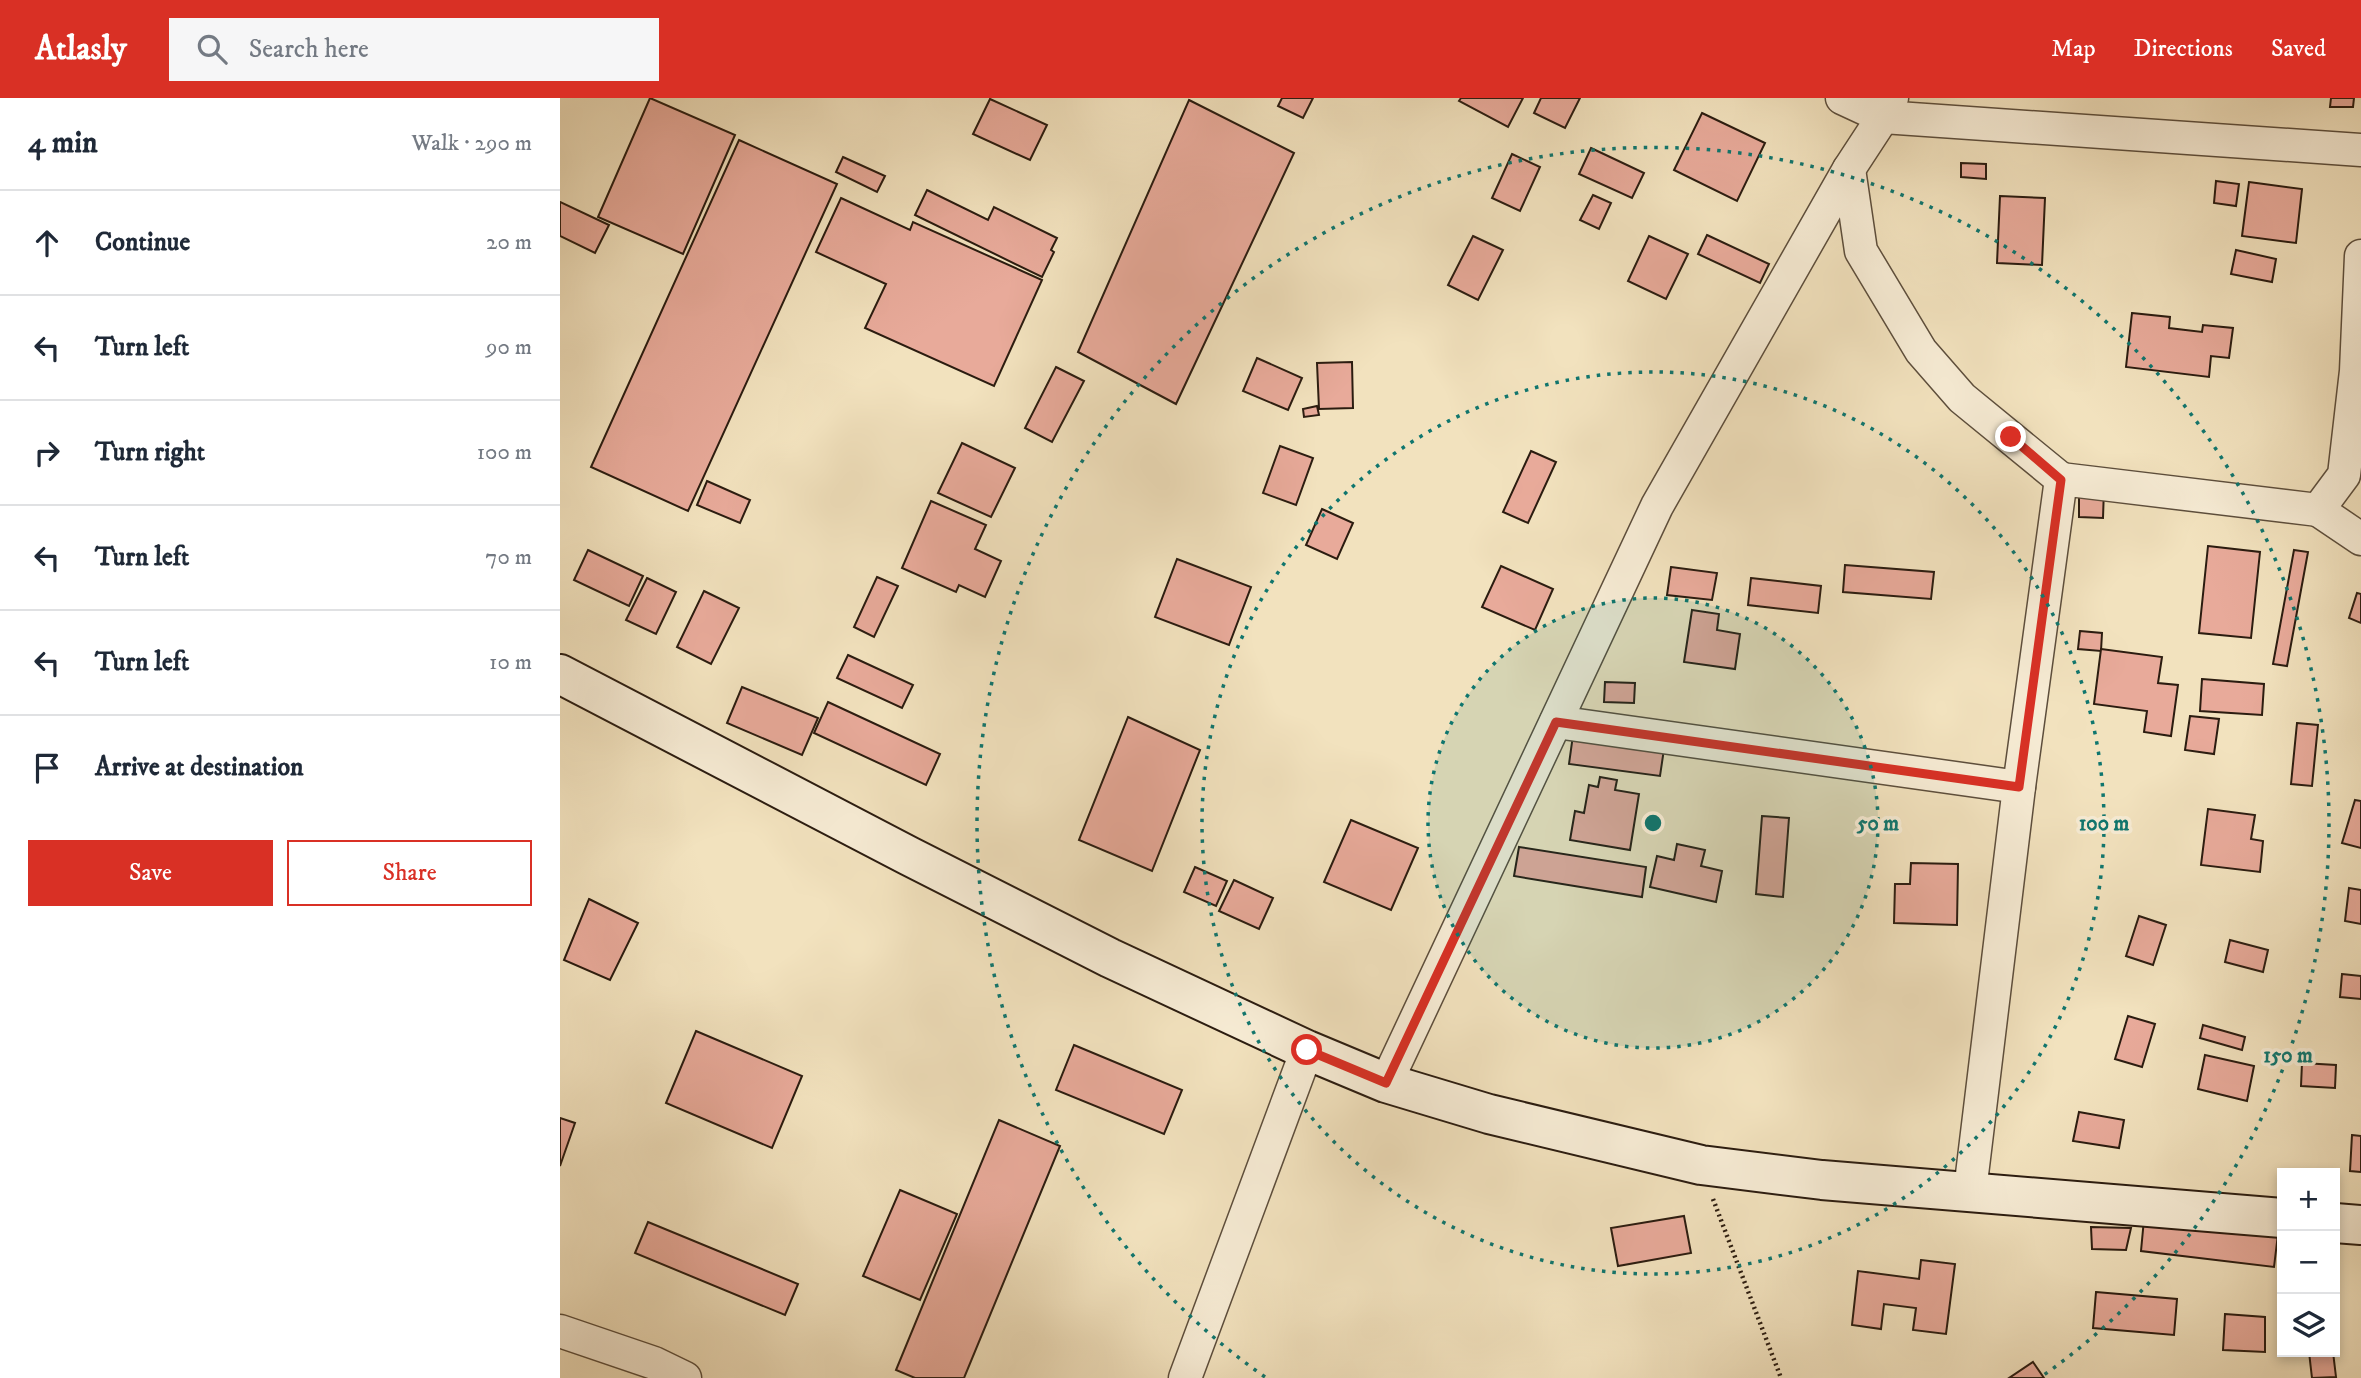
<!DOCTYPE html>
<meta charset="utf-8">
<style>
body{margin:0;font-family:"IM FELL DW Pica",serif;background:#f6f6f7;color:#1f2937}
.controls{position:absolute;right:21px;bottom:21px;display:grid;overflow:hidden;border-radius:0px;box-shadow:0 4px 10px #0003}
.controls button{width:63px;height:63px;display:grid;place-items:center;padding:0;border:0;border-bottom:2px solid #e0e1e3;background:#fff;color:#1f2937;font:35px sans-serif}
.stop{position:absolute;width:21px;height:21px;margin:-16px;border:5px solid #d93025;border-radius:50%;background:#fff}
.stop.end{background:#d93025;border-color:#fff;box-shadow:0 2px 7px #0008}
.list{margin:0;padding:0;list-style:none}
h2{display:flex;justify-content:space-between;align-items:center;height:91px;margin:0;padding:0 28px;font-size:30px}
h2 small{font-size:23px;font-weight:400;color:#747a83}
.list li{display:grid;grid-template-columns:46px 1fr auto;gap:21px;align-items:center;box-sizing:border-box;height:105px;padding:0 28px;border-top:2px solid #e0e1e3}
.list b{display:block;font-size:26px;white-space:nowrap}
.list em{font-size:23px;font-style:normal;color:#747a83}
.actions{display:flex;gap:14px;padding:21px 28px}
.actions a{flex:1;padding:16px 0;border:2px solid #d93025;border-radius:0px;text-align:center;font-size:24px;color:#d93025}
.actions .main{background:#d93025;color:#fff}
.icon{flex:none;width:38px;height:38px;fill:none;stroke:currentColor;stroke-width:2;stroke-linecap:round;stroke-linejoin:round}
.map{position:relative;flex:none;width:1801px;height:1280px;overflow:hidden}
header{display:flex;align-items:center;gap:42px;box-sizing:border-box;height:98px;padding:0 35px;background:#d93025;color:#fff}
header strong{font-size:33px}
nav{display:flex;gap:38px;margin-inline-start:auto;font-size:24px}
.search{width:490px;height:63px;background:#f6f6f7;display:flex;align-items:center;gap:18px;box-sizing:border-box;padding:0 24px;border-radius:0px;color:#747a83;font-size:26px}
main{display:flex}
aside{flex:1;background:#fff}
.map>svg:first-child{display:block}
</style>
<header>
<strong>Atlasly</strong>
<div class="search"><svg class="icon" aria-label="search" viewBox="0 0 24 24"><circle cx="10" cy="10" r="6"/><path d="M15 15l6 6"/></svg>Search here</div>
<nav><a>Map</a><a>Directions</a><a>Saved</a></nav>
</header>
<main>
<aside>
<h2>4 min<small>Walk · 290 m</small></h2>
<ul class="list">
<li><svg class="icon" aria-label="ahead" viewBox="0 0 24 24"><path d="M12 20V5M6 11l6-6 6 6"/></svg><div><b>Continue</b></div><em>20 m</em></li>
<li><svg class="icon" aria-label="left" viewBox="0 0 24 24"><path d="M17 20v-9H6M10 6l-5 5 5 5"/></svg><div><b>Turn left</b></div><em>90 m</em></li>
<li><svg class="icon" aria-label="right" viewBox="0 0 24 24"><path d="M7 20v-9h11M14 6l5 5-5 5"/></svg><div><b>Turn right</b></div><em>100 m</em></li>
<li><svg class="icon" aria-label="left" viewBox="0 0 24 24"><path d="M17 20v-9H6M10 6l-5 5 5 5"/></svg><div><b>Turn left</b></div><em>70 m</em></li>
<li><svg class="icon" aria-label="left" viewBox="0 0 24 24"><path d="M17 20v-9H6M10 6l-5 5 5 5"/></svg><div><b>Turn left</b></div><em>10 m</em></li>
<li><svg class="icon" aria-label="arrive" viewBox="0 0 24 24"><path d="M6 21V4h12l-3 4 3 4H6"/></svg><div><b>Arrive at destination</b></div></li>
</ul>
<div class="actions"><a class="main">Save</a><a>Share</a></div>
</aside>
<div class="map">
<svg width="1801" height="1280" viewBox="0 0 1801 1280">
<rect width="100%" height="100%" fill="#f2e2be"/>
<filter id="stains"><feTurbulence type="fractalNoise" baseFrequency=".00286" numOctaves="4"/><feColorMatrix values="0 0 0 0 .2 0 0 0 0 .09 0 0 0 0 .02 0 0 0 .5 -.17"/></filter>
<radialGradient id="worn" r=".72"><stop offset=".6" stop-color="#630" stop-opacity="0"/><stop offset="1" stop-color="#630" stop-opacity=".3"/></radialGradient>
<g fill="#e8aa9a" stroke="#2b1c10" stroke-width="2">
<polygon points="90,0 175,37 123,156 38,119"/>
<polygon points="722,0 753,0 743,20 718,8"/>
<polygon points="901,0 963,0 948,29 899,3"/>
<polygon points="981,0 1020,0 1005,30 974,15"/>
<polygon points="1771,0 1794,0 1793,9 1770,9"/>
<polygon points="430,1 487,27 470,62 413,36"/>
<polygon points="629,2 734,55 616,306 518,254"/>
<polygon points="1142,15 1205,45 1177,103 1114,72"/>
<polygon points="179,42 277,86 128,413 31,369"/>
<polygon points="1031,50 1084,75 1072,100 1019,76"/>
<polygon points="952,56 980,69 960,113 932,100"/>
<polygon points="283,59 325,78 317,94 276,74"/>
<polygon points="1401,65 1426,66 1426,81 1401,79"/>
<polygon points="1656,83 1679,86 1676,108 1654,105"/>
<polygon points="1689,84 1742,91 1736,145 1682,138"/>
<polygon points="367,92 428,122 434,109 497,140 491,152 494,154 482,179 355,117"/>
<polygon points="1033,97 1051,105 1039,131 1020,122"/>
<polygon points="1440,98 1485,100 1482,167 1437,165"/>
<polygon points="281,100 350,132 353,124 482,182 434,288 305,230 326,186 256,154"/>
<polygon points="0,104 49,127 35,155 0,138"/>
<polygon points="1147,137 1209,166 1200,185 1138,156"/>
<polygon points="913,138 943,152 918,202 888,187"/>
<polygon points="1089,138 1128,156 1106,201 1068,183"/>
<polygon points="1676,152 1716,161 1712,184 1671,176"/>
<polygon points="1572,215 1610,219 1609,230 1642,234 1643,227 1673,230 1669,260 1651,258 1649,279 1566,269"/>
<polygon points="697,260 742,280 728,312 683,293"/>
<polygon points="792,264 793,310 759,311 757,265"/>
<polygon points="496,269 524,283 492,344 465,330"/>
<polygon points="757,308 759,317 744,319 743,311"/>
<polygon points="402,345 455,370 431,419 378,395"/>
<polygon points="720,348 753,360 736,407 703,395"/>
<polygon points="971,353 996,364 968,425 943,414"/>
<polygon points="147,383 190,402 180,425 137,407"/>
<polygon points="1519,389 1544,390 1543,420 1519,419"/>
<polygon points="371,403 426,427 415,451 441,463 425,499 399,487 396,494 342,470"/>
<polygon points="762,411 793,425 777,461 746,447"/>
<polygon points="1648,448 1700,454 1691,540 1639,535"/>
<polygon points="28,452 83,478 69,508 14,482"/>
<polygon points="1734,452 1748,454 1727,568 1713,566"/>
<polygon points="617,461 691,489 669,547 595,519"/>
<polygon points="1285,467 1374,474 1371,501 1283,494"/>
<polygon points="941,468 993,491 975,532 922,509"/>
<polygon points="1111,469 1157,475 1152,502 1107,497"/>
<polygon points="317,479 338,488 314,539 294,529"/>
<polygon points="87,480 116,494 96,536 66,522"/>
<polygon points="1191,480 1261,488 1258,515 1188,507"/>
<polygon points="144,493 179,510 151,566 117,549"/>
<polygon points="1797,495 1801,496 1801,525 1789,520"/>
<polygon points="1132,512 1159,516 1157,532 1180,536 1175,571 1124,564"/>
<polygon points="1520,533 1542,535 1541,553 1518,551"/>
<polygon points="1541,551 1602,559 1598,585 1618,587 1611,638 1584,634 1587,613 1534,606"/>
<polygon points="288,557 353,587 342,610 277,580"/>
<polygon points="1642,581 1704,586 1702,617 1640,613"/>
<polygon points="1045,584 1075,585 1074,605 1044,604"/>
<polygon points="182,589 258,620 242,657 167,625"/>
<polygon points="268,604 380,656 366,687 254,635"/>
<polygon points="1630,618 1659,621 1654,656 1625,652"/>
<polygon points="568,619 640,652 592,773 519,742"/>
<polygon points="1737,625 1758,627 1752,688 1731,686"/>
<polygon points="1013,637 1104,651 1100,678 1009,666"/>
<polygon points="1040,679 1057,682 1055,692 1079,696 1070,752 1010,742 1015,713 1024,715 1029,687 1038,689"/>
<polygon points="1795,702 1801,703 1801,750 1782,745"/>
<polygon points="1648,711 1695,717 1691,741 1703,743 1700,774 1641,767"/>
<polygon points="1202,718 1229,720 1223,799 1196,796"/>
<polygon points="791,722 858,750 831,812 764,784"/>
<polygon points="1117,746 1145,752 1141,768 1162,773 1156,804 1090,789 1097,758 1114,762"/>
<polygon points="959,749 1086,769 1082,799 954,778"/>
<polygon points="1351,765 1398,766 1397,827 1334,825 1335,786 1350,786"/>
<polygon points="635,769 667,783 656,808 624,794"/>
<polygon points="674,782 713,800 699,831 659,813"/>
<polygon points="1789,790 1801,792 1801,826 1785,823"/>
<polygon points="29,801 78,825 50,882 4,862"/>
<polygon points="1579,818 1606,827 1593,867 1566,858"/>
<polygon points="1670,842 1708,852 1703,874 1665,864"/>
<polygon points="1782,876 1801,878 1801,901 1780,899"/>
<polygon points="1568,918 1595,926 1582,969 1555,961"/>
<polygon points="1643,927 1685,939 1682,952 1640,940"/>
<polygon points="136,933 242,978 212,1050 106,1005"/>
<polygon points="514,947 622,992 604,1036 496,992"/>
<polygon points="1645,957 1694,968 1687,1003 1638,991"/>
<polygon points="1742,965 1776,967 1775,990 1741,988"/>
<polygon points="1519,1014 1564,1022 1559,1050 1513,1043"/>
<polygon points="0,1020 15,1025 0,1068"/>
<polygon points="439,1022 500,1048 404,1280 355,1280 336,1272"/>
<polygon points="1792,1037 1801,1038 1801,1074 1790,1073"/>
<polygon points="340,1092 397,1116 360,1202 303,1178"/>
<polygon points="1124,1118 1131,1155 1058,1168 1051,1130"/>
<polygon points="1584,1121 1718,1136 1714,1169 1581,1153"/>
<polygon points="88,1124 238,1186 225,1217 75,1155"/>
<polygon points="1531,1129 1571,1130 1566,1152 1532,1151"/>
<polygon points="1361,1162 1395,1166 1386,1236 1353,1232 1356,1210 1324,1206 1321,1231 1292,1227 1298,1173 1359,1181"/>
<polygon points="1536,1194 1617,1201 1614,1237 1533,1230"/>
<polygon points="1665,1216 1705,1219 1705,1254 1663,1252"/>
<polygon points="1749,1254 1773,1254 1776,1279 1752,1280"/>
<polygon points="1473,1264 1484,1280 1449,1280"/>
</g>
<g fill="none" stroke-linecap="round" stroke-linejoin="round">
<defs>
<g id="street">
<polyline points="1282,0 1323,19 1801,52"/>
<polyline points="1289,71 1301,153 1361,253 1402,300 1501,381"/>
<polyline points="1758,412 1801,441"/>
<polyline points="996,624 1459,689"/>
<polyline points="826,985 1097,408 1289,71 1323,19 1332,0"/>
<polyline points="1410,1093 1459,689 1501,381 1758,412 1784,377 1796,273 1801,158"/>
<polyline points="0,1233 94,1265 125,1280"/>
<polyline points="625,1280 747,952"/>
</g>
<g id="secondary">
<polyline points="0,576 349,758 550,860 747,952 826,985 929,1016 1141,1067 1262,1082 1722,1120"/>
<polyline points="1775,1125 1801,1127"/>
</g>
</defs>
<use href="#street" stroke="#5d4e3c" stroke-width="35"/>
<use href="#secondary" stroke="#2b1c10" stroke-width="42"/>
<polyline stroke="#2b1c10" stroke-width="4.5" stroke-dasharray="2 3.5" stroke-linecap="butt" points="1153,1101 1221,1280"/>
<use href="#street" stroke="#f7ecd5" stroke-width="32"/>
<use href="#secondary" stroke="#f7ecd5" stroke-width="38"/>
</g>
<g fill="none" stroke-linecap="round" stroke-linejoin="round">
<polyline stroke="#d93025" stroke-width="9" points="747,952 826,985 996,624 1459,689 1501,382 1451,339"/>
</g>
<circle cx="1093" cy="725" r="225" fill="#0f766e" fill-opacity=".12"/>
<g fill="none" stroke="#0f766e" stroke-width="3.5" stroke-dasharray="3.5 7">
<circle cx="1093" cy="725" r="225"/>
<circle cx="1093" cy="725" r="451"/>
<path d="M705 1279A676 676 0 1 1 1481 1279"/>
</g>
<circle cx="1093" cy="725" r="10" fill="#0f766e" stroke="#f7ecd5" stroke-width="3.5"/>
<g font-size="21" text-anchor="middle" font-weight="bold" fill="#0f766e" stroke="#f7ecd5" stroke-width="7" stroke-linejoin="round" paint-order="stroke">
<text x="1318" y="732">50 m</text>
<text x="1544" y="732">100 m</text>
<text x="1728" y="964">150 m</text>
</g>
<rect width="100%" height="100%" filter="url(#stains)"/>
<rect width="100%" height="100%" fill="url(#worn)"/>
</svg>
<div class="controls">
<button>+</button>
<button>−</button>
<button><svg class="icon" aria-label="layers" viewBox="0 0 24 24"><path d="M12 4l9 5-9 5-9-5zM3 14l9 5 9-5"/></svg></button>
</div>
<div class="stop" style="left:747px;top:952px"></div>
<div class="stop end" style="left:1451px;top:339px"></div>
</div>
</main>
